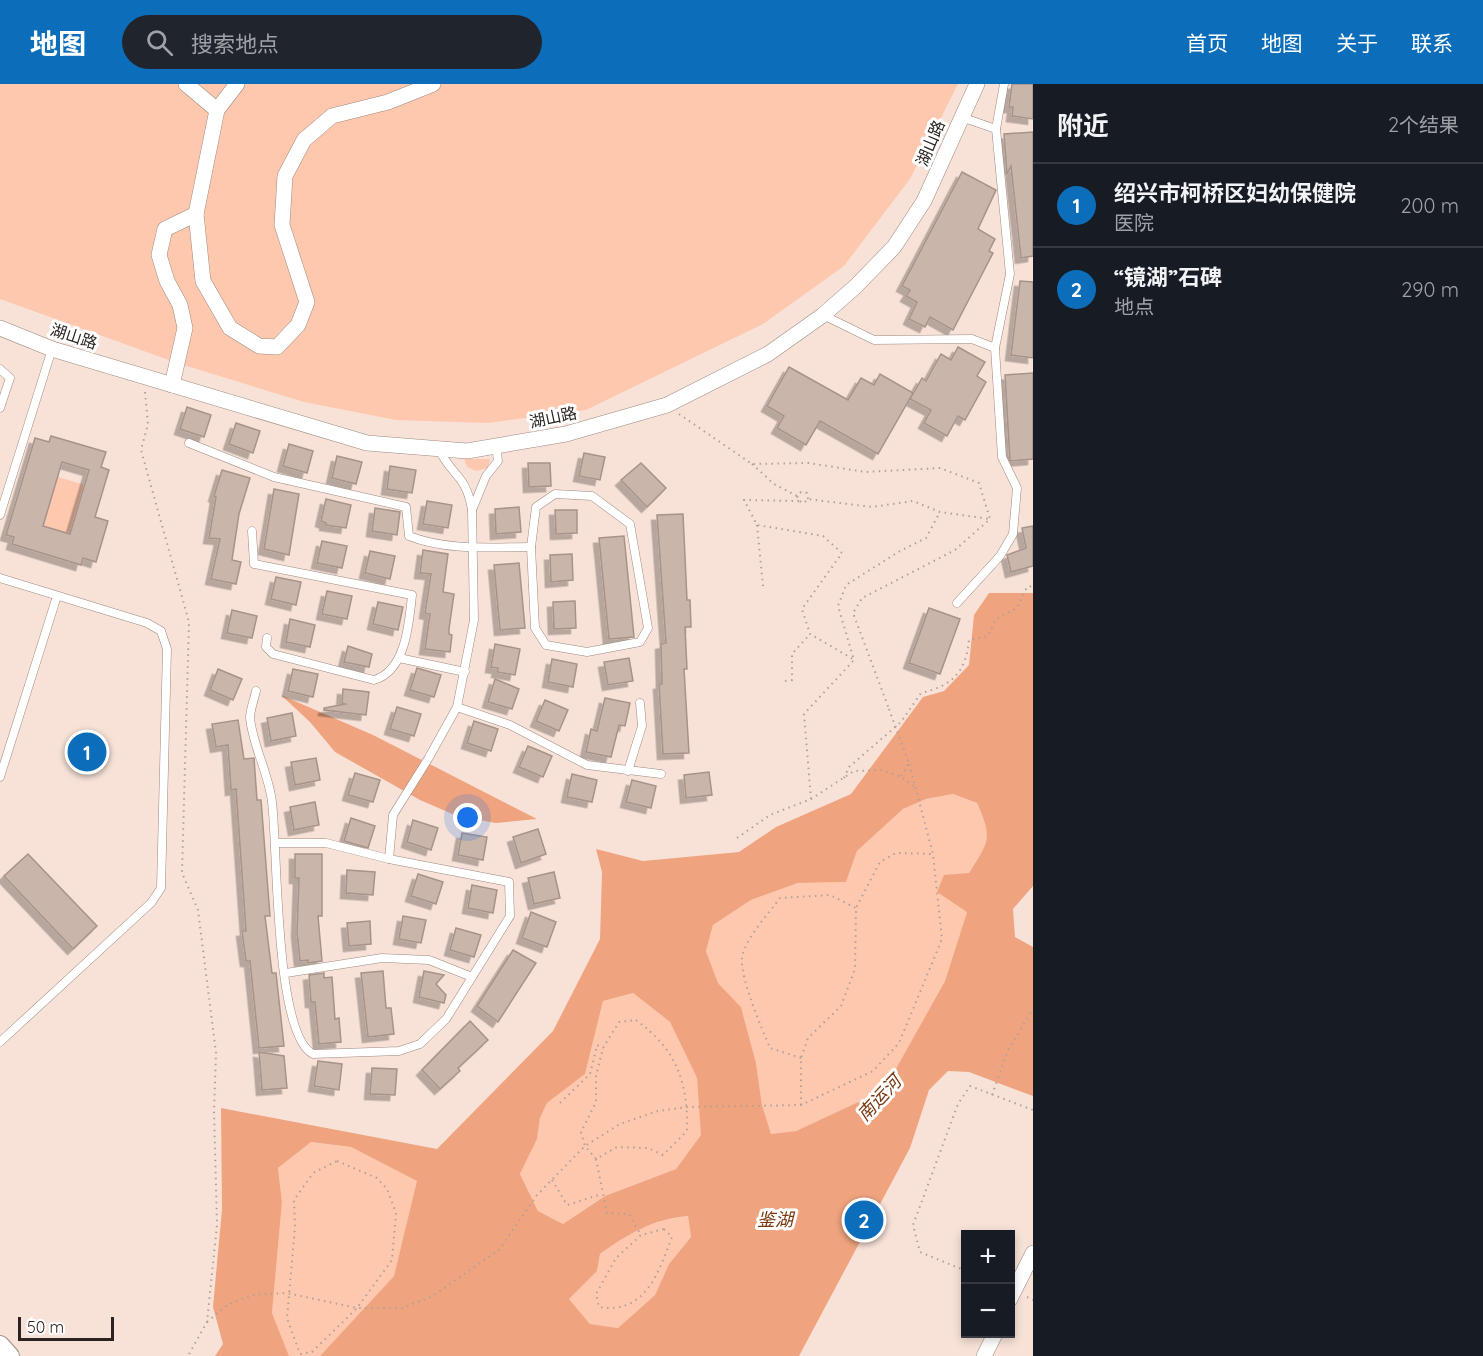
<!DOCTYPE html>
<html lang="zh">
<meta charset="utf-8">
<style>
body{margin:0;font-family:Quicksand,"Noto Sans SC",sans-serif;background:#20242c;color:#f1f3f6}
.controls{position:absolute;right:18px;bottom:18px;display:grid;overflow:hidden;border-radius:0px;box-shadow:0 3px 9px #0003}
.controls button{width:54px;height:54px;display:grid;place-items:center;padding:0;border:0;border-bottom:2px solid #363941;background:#171b24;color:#f1f3f6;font:30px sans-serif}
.scale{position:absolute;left:18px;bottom:15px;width:96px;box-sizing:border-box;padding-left:6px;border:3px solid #2b231f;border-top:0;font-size:16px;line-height:21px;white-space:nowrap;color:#2b231f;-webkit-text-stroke:4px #fff;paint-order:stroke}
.you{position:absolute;left:468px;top:734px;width:21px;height:21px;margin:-15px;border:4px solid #fff;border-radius:50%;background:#1a73e8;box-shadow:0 0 0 9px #1a73e833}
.badge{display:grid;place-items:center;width:39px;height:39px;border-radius:50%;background:#0c6ebb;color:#fff;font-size:20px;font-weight:700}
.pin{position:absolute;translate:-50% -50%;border:3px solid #fff;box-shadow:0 2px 6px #0006}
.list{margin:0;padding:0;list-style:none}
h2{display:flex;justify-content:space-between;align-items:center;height:78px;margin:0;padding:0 24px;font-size:26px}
h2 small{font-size:20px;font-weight:400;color:#9ea1a6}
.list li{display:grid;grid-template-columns:39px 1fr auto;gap:18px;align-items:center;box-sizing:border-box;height:84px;padding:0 24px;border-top:2px solid #363941}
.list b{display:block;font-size:22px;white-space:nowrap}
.list p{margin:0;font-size:20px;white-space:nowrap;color:#9ea1a6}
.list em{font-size:20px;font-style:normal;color:#9ea1a6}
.icon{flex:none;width:33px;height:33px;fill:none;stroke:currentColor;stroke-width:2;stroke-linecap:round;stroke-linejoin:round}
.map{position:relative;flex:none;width:1033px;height:1272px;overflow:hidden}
header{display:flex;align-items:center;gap:36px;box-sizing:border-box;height:84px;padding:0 30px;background:#0c6ebb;color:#fff}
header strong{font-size:28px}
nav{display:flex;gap:33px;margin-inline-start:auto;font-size:21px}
.search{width:420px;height:54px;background:#20242c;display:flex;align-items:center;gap:15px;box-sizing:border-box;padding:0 21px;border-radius:33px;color:#9ea1a6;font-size:22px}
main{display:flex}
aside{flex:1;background:#171b24}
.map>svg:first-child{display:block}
</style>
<header>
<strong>地图</strong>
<div class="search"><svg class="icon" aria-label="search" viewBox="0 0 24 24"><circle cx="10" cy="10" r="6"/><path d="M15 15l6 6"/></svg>搜索地点</div>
<nav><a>首页</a><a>地图</a><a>关于</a><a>联系</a></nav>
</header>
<main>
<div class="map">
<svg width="1033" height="1272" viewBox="0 0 1033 1272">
<defs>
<filter id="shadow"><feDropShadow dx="-5.5" dy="5.5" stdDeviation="0" flood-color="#0004"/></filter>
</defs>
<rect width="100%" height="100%" fill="#f8e2d8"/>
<g fill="#fec8ae">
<polygon points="0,0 958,0 910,95 844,182 763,240 586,326 488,339 396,336 304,318 177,279 0,215"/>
<polygon points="464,375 490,375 488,384 476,387 467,383"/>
<polygon points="58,393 85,401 70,450 43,442"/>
<polygon points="953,710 977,719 986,740 988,758 969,789 967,828 945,897 884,1006 796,1047 771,1050 762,1021 756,979 741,923 718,899 706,867 713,841 751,816 798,799 846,798 857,767 903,725 926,715"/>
<polygon points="633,909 670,938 697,994 702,1051 676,1085 605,1112 563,1140 538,1127 520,1090 537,1055 540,1034 547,1019 585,990 603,917"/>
<polygon points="311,1058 351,1063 418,1097 394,1192 320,1272 289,1272 272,1229 282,1118 278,1084"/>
<path d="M688,1132l3,21 -22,27 -14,31 -37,33 -28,-4 -21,-25 28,-28 3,-17c31,-22 50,-33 88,-38z"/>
</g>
<g fill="#efa47f" fill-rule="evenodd">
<path d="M989,509h44v293l-20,23 2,28 18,10v149l-64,-24 -21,-1 -19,19 -19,58 -111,208h-479l74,-80 23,-95 -66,-34 -40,-5 -33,26 4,34 -10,111 17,43h-74l8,-12 -10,-37 9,-98 -1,-101 216,41 116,-118 47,-92 2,-67 -6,-23 47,12 96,-9 37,-25 75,-33 72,-97 21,-6 25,-26 5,-50zM953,710l24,9c16,36 12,38 -8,70l-25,2 -7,17 30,20 -22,69 -61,109 -88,41 -25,3 -9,-29 -6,-42 -15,-56 -23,-24 -12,-32 7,-26 38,-25 47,-17 48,-1 11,-31 46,-42 23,-10zM633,909l37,29 27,56 4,57 -25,34 -71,27 -42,28 -25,-13 -18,-37 17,-35 3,-21 7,-15 38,-29 18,-73zM688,1132l3,21 -22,27 -14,31 -37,33 -28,-4 -21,-25 28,-28 3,-17c28,-20 53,-35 88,-38z"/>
<polygon points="281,611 373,651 537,735 496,739 457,732 420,716 335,668 310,638"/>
</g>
<g fill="#cab5ab" stroke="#a79389" stroke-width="1.5" fill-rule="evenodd" filter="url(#shadow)">
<polygon points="1012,0 1033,0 1033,35 1012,32 1013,23 1009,23"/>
<polygon points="1033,48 1033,172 1021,174 1011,82 1007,90 1004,50"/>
<polygon points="962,88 996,106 978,145 995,155 989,167 993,169 953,246 930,233 925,243 909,235 917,218 906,212 910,206 902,202"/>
<polygon points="1020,197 1033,198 1033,274 1011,271"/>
<polygon points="958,263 985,278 977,292 986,298 965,336 958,332 947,352 924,339 931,326 910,315 922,294 926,297 941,270 951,276"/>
<polygon points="789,283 848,316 861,294 874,301 880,290 913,309 878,370 820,337 806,361 777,344 784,332 767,322"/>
<polygon points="1033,289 1033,375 1010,377 1005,291"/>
<polygon points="187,323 211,331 204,353 180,345"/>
<polygon points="236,339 260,347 253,369 229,360"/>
<path d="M51,352l55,16 -5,15 8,3 -14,47 13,4 -12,41 -13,-4 -2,7 -69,-21 2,-7 -8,-2 29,-97 14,4zM62,378l27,8 -19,64 -27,-8z"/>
<polygon points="289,360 313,367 307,389 283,382"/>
<polygon points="584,369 605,373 600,396 579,392"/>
<polygon points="337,372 362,378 356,400 332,394"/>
<polygon points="528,379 550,379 551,402 529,403"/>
<polygon points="641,379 666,404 647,423 621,396"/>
<polygon points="390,382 416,386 412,409 387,405"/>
<polygon points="222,386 250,394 239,430 232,476 241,478 236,500 211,495 220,455 209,454 216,413 214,412"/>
<polygon points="274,405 299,410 289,471 264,465"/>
<polygon points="326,415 351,421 346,444 325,441 326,439 321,437"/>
<polygon points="427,417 452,421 448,444 423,440"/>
<polygon points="519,423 521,448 496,450 495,425"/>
<polygon points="375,424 400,428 397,451 372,447"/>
<polygon points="555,426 577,426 577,449 556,450"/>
<polygon points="683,430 687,516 690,516 691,543 685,543 687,585 684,585 689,669 663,670 659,600 662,600 661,560 666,559 657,431"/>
<polygon points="1033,442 1033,482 1011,488 1007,471 1026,464 1022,444"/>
<polygon points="624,452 634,553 609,555 599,454"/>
<polygon points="322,457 347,462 342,484 317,479"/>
<polygon points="423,466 448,470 443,508 454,510 449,545 449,550 452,551 450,568 425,565 430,530 425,529 431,490 420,489"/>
<polygon points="370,467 395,472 390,495 365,489"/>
<polygon points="572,470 573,496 551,498 550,471"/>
<polygon points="519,479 525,544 500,546 494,481"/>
<polygon points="276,493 301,498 296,521 271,515"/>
<polygon points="327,507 352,512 347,535 322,530"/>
<polygon points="575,517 576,544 554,545 553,518"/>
<polygon points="378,518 403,523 398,546 373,540"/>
<polygon points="929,524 960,535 940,590 909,579"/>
<polygon points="232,526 257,532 252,554 227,549"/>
<polygon points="290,535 315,541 310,563 286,558"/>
<polygon points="495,560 520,565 515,591 497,588 498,584 491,583"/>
<polygon points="348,562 372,570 369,583 344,578"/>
<polygon points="629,574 633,597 608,601 604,578"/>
<polygon points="552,575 577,580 573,603 548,598"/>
<polygon points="417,584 441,591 434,613 410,606"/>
<polygon points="218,585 242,595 233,616 210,606"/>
<polygon points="293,585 318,590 313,613 288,607"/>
<polygon points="495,595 519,605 512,625 488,618"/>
<polygon points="343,605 369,608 366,631 324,626 324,624 345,620 342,619"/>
<polygon points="605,614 630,619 625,642 619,641 611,673 586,668 591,645 597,647"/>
<polygon points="545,616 568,626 559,647 536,637"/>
<polygon points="397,623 421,630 414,652 390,645"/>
<polygon points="292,629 296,652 271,657 267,634"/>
<polygon points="238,636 244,675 254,674 257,716 261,716 270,832 265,832 272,889 276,889 284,962 259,964 250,877 246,877 242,847 246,847 236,705 231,706 228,661 216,663 212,640"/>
<polygon points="474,637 498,645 491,667 467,659"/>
<polygon points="528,662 552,672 543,693 519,683"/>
<polygon points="316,674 320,696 295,701 291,678"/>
<polygon points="709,688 712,711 686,714 684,691"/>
<polygon points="355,689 380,696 373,718 348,711"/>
<polygon points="572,690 597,696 592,718 567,713"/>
<polygon points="632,696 656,702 651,724 626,718"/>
<polygon points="315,718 319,741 294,746 290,723"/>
<polygon points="351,734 375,742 368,764 344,757"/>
<polygon points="413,736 438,744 431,766 407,758"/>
<polygon points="538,745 546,770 521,779 513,753"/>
<polygon points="462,749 487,753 483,776 458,771"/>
<polygon points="28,770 97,842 73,865 4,792"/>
<polygon points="295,770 322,770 322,832 318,832 322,877 308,879 308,876 300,877 297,848 299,794 295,794"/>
<polygon points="347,786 375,788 373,811 346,809"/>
<polygon points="554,788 560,814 534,820 528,794"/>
<polygon points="418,790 443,798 436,820 411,812"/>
<polygon points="472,801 497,806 493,829 468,824"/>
<polygon points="531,828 556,838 547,863 522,854"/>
<polygon points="403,832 426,836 421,859 399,855"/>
<polygon points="370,837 371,860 349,862 347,839"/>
<polygon points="456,844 481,851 474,873 450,866"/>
<polygon points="513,866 536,879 498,938 477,922"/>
<polygon points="383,887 386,924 391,924 394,950 368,953 361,889"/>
<polygon points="424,887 444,891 436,900 446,911 444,919 419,913"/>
<polygon points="324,889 324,894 332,893 335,935 339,934 341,958 319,960 315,918 311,918 309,891"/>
<polygon points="470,937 488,956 458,984 460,987 440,1005 422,986"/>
<polygon points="259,968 284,972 287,1004 262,1006"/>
<polygon points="318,977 342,980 339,1006 314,1002"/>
<polygon points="372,984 397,985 395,1011 370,1010"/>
</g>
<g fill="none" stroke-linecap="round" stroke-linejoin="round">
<defs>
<g id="service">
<polyline points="961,33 996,45"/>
<polyline points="823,231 874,256 972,255 995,264"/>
<polyline points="0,285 10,294 0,324"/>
<path d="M189,359l85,34 132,30 3,29c38,15 82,11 122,11"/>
<path d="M439,365c13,28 27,25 33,61l14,-34 12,-15 -2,-15"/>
<polygon points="555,410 592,412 630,440 648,544 640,558 587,568 546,561 535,544 531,463 536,423"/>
<polyline points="0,431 52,265"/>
<path d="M252,447l2,33 158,31c-3,28 -6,76 -38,85l-101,-26 -7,-7 1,-9"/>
<polyline points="0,494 147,539 161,547 167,565 161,804 151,819 0,958"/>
<polyline points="957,519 1000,472 1013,450 1017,404 1002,373 995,264 1010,190 996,45 1004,0"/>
<polyline points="399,574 465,588"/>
<path d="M256,607c-2,9 -6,19 -6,27 3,29 19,56 22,84 6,45 2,232 41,252l86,-3 21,-7 26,-25 64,-103 -1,-34 -120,-23 -63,-16h-51"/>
<polyline points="457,623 510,641 587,681 661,690"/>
<polyline points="628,687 642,642 640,619"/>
<polyline points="0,693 57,512"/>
<polyline points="389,775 393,731 428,675 457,623 474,536 472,426"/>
<polyline points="286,889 382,874 429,876 472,893"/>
</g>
<g id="minor">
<polyline points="186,0 217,26"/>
<polyline points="237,0 217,26 196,130 203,197 230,244 259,262 277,263 298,241 307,218 282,141 285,92 304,56 332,32 388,18 433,0"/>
<polyline points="0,244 52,265 367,359 467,367 566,350 667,321 768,270 823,231 855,203 894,163 924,117 977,0"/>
<polyline points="172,301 185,244 180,221 167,197 159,171 165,145 196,130"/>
<polyline points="1010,1215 1033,1169"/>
<polyline points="984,1272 995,1250"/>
</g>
<polyline id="tertiary" points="0,1261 10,1272"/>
</defs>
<use href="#service" stroke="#9d897f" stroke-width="9"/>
<use href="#minor" stroke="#9d897f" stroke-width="16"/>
<use href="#tertiary" stroke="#9d897f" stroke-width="20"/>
<g stroke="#b1a098" stroke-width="2" stroke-dasharray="1.5 4.5" stroke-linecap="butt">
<polyline points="145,308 148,340 141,366 189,538 182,789 198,826 216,969 214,1027 217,1141 207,1238 188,1272"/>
<polyline points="679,330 752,380 809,379 865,388 940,384 979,399 990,435 955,466 862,514 853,529 889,625"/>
<polyline points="752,380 774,400 797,412"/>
<polyline points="808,415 807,409 801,408 797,412 799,417 804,419 808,415 872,423 913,417 940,428 990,435"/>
<polyline points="799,417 744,416 757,441 823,452 842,469 802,525 810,550 853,575"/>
<polyline points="757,441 763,502"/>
<polyline points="785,597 792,596 792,570 810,550"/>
<polyline points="901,692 909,679"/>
<path d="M844,694l5,-11 52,-45 20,-29c31,-7 45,-21 48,-53l19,-4 8,-17 21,-11 10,-21 6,-1"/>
<polyline points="811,715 804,630 854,576 838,522 846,501 900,467 926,454 940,428"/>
<polyline points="737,754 770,731 811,715 854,687 881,686 901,693 915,703"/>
<path d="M636,936c41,30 52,62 51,111l-24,24 -15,-7 -31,-1 -21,12 -11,-13 -4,-14 15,-30v-26l7,-28 16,-26z"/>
<path d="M801,974l-31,-10c-8,-19 -30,-70 -28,-90 2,-18 27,-45 38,-60l50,-3 26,13"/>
<polyline points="992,1011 1008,966 1033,925"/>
<polyline points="560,1019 590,990 597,961 603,964"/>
<polyline points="801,1021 801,974 808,954 841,922 855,885 856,824 880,778 896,769 933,770"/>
<polyline points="596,1075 607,1129 629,1130 641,1151"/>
<polygon points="337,1077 377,1094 387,1105 396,1129 392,1176 357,1224 312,1268 300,1270 287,1234 295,1143 294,1116 313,1089"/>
<polyline points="552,1096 567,1121 602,1110"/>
<path d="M664,1145l8,8c-13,34 -26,78 -73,70l-3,-13 20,-36 25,-23z"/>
<polyline points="966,1187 920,1168 913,1141 958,1020 970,1002 1033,1026"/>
<polyline points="1027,1213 1033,1216"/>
<polyline points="207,1238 227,1221 252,1211 287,1209 357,1224 402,1224 431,1213 499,1166 537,1111 585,1062 620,1040 658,1027 688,1023 801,1021 873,987 899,959 942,855 933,770 909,679"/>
</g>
<use href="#service" stroke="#fff" stroke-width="8"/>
<use href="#minor" stroke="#fff" stroke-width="15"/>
<use href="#tertiary" stroke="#fff" stroke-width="18"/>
<polyline stroke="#b1a098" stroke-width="2" stroke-dasharray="1.5 4.5" stroke-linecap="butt" points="889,625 909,679"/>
</g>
<g text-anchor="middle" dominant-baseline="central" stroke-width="6" stroke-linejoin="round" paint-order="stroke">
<g font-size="16" fill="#2b231f" stroke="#fff">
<text transform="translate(930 59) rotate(-67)">湖山路</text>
<text transform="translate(74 252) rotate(18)">湖山路</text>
<text transform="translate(553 333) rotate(-12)">湖山路</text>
</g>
<g font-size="18" font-style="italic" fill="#79370e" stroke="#fff">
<text transform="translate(879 1014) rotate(-47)">南运河</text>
<text x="775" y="1135">鉴湖</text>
</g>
</g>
</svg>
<div class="controls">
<button>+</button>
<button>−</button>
</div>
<div class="scale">50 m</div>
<div class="you"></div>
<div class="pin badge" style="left:87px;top:668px">1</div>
<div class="pin badge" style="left:864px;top:1136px">2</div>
</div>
<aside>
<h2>附近<small>2个结果</small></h2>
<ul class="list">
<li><span class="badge">1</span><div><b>绍兴市柯桥区妇幼保健院</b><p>医院</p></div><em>200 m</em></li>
<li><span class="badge">2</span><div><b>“镜湖”石碑</b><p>地点</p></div><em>290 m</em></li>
</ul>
</aside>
</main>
